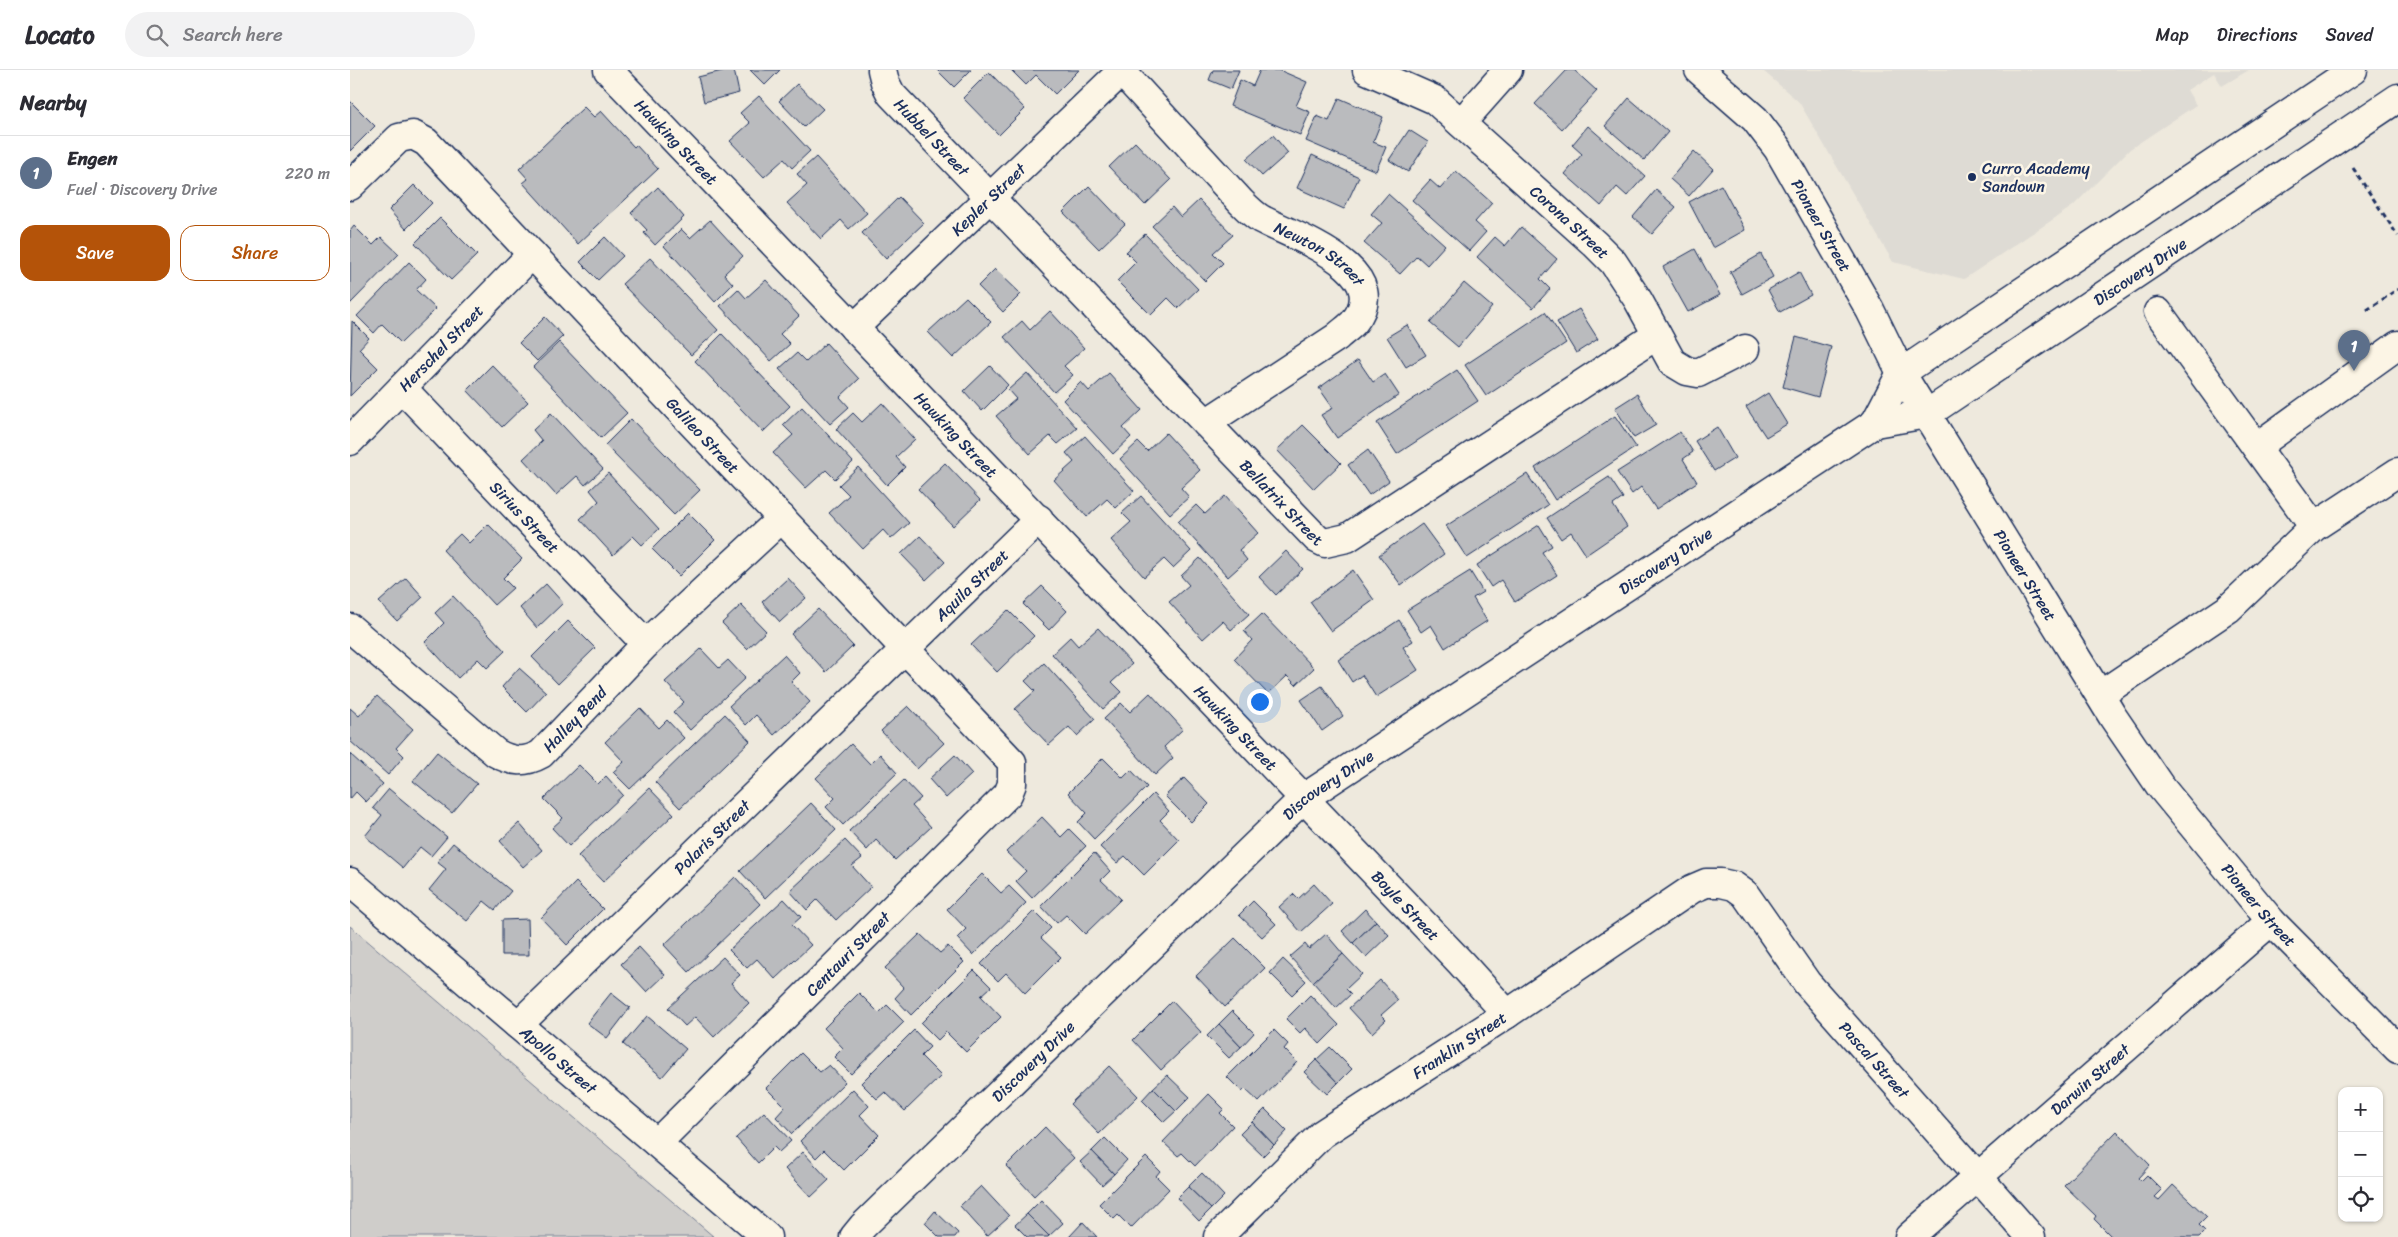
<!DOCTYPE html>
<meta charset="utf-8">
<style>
body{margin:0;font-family:Sriracha,sans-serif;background:#f2f2f3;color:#2b2b33}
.controls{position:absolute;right:15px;bottom:15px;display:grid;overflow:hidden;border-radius:10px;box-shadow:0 1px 4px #0004}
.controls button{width:45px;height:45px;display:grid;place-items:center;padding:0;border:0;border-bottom:1px solid #e1e1e2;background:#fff;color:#2b2b33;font:25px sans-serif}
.you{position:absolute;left:909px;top:631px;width:18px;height:18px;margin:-12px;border:4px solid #fff;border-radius:50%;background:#1a73e8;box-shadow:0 0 0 8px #1a73e833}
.badge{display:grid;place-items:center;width:32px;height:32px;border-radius:50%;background:#b45309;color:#fff;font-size:16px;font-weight:700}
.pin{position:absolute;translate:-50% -41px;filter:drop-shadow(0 1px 2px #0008)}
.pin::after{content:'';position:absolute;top:26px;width:18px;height:15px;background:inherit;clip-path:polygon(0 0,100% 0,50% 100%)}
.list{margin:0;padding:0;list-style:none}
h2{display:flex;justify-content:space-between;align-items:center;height:65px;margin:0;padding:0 20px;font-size:21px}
h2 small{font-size:16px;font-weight:400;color:#7c7c81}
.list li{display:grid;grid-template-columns:32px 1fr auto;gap:15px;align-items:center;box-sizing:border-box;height:75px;padding:0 20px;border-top:1px solid #e1e1e2}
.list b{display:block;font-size:19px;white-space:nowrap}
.list p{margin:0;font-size:16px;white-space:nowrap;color:#7c7c81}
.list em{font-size:16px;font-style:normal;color:#7c7c81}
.actions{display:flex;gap:10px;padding:15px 20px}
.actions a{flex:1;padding:11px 0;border:1px solid #b45309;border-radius:15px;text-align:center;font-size:18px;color:#b45309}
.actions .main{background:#b45309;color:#fff}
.icon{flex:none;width:28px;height:28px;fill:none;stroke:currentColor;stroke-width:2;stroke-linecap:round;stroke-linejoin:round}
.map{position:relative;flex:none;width:2048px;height:1167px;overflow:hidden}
header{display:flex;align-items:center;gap:30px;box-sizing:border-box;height:70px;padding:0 25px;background:#fff;border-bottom:1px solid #e1e1e2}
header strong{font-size:24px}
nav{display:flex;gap:28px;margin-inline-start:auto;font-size:18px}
.search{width:350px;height:45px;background:#f2f2f3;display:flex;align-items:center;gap:12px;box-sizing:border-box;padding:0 18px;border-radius:28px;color:#7c7c81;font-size:19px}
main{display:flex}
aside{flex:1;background:#fff}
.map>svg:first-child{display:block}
</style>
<header>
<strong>Locato</strong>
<div class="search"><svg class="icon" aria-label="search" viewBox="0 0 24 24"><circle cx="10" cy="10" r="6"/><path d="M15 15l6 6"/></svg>Search here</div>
<nav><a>Map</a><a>Directions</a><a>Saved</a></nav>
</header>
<main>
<aside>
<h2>Nearby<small></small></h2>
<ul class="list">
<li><span class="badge" style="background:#5c6f8a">1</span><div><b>Engen</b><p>Fuel · Discovery Drive</p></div><em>220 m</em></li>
</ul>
<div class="actions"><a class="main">Save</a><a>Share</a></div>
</aside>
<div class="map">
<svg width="2048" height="1167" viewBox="0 0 2048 1167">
<rect width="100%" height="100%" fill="#eee9dd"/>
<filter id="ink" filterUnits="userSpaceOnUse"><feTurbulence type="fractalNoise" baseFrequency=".02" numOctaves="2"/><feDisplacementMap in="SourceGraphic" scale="10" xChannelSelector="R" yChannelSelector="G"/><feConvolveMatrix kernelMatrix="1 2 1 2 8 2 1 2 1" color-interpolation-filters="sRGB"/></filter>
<g filter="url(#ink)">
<polygon fill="#dedbd4" points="1412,0 1899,0 1872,16 1864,3 1837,20 1846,35 1780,79 1723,136 1614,209 1543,192 1449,32"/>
<polygon fill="#cfcdca" stroke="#757e94" points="0,856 364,1167 0,1167"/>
<g fill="#babbbe" stroke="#1b2f5e">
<polygon points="376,0 384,0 389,23 354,32 348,7"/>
<polygon points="400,0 430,0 415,15"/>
<polygon points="587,0 621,0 604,17"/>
<polygon points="661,0 729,0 705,24 686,5 676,15"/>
<polygon points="863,0 889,0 881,19 859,10"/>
<polygon points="910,0 929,0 957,12 946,36 960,42 950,65 880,36 890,10 903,16"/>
<polygon points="1217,0 1224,0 1247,21 1212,59 1185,34"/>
<polygon points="639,2 675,39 649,65 613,28"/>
<polygon points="447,14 473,39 454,57 429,31"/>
<polygon points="409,26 460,81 442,98 434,89 414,107 380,71 400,53 390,43"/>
<polygon points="989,28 1033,47 1023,72 1036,77 1026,101 956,71 967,46 979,51"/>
<polygon points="1279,28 1318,62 1294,90 1255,56"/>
<polygon points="0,31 25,56 0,81"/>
<polygon points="234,37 244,47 251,41 284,77 286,75 308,99 228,174 173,113 178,109 169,99"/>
<polygon points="1238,56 1295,106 1277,126 1267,117 1251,136 1215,104 1232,84 1222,75"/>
<polygon points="1059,60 1078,72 1058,102 1039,90"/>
<polygon points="923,65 938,83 912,106 896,89"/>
<polygon points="785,72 821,110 795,135 759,97"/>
<polygon points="1344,81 1363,99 1339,126 1320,109"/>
<polygon points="962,85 1009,107 994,139 947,118"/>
<polygon points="466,87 517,143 499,159 491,150 471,169 437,133 457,115 447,104"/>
<polygon points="1106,101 1142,133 1125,152 1136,162 1119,181 1062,130 1080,110 1090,119"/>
<polygon points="64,115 82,133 56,159 39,140"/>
<polygon points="1371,115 1395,160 1363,178 1339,132"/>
<polygon points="739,116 775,154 749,179 713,142"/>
<polygon points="308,117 334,147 305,175 294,163 297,160 281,143"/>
<polygon points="1306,120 1326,137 1302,164 1283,147"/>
<polygon points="1038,124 1095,175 1077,195 1067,186 1050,204 1014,173 1032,153 1021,144"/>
<polygon points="549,127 574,153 536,189 512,163"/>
<polygon points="849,130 883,165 863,183 873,193 855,211 802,156 822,137 831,147"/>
<polygon points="90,148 127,185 101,210 65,173"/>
<polygon points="360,150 393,186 374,204 383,214 365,232 314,176 331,159 340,168"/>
<polygon points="4,156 23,175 31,167 49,184 0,234 0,161"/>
<polygon points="1171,157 1207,189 1190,209 1200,219 1183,238 1127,187 1145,167 1155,176"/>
<polygon points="795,164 848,219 828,238 818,228 801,245 767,211 786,192 776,182"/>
<polygon points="255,167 273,186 248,210 230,192"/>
<polygon points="1345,179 1370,225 1338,242 1313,197"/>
<polygon points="1411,184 1423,207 1392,224 1380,202"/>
<polygon points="300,188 368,260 341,285 272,214"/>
<polygon points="59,192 76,209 66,220 86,239 51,273 32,254 24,263 7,246"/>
<polygon points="645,199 671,224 653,242 628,216"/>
<polygon points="1449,202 1461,225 1430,242 1418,220"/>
<polygon points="416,210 449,246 430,264 440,274 421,291 370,236 388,219 396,228"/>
<polygon points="1114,213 1142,237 1108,277 1080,253"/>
<polygon points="616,227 641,252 603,288 578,262"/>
<polygon points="1229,239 1248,269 1226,283 1207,252"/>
<polygon points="700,241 734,278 714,296 723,305 704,322 654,267 672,251 680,260"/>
<polygon points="1195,242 1216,273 1136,326 1115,295"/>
<polygon points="195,247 213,266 187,291 169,273"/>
<polygon points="2,251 19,268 9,279 28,298 0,326"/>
<polygon points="1057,255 1076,285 1056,297 1037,267"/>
<polygon points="372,264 440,336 413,362 345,291"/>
<polygon points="1446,267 1481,277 1468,327 1433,317"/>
<polygon points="209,272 277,343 251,368 183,297"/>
<polygon points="476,273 509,309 490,327 499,337 480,354 429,299 447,283 456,292"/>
<polygon points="1008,290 1023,312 1035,304 1049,325 987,368 971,345 983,338 969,318"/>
<polygon points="142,295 178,332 152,357 117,320"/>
<polygon points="640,296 658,315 632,341 614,321"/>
<polygon points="1107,300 1128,331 1047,384 1027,353"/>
<polygon points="677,303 727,358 708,374 700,366 680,384 646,346 666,329 658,320"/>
<polygon points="759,303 792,340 773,358 781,367 763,384 713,330 731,312 739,321"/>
<polygon points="1418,323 1437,354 1416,367 1396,337"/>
<polygon points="1287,324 1306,355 1284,368 1265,338"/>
<polygon points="532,333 565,369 546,387 555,397 537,415 486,359 503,343 512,352"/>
<polygon points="452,337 503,392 485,409 476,400 456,418 423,383 443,365 433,355"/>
<polygon points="201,343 253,399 235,415 227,406 206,425 173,389 192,371 183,360"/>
<polygon points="1265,346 1286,377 1205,430 1185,398"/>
<polygon points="281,349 350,420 324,445 255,375"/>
<polygon points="953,355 991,393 964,419 927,380"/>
<polygon points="1367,357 1385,388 1364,401 1345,371"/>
<polygon points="1330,362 1343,382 1333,389 1347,412 1306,439 1291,417 1282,424 1267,402"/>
<polygon points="816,363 850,400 831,418 839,427 820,444 770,389 788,372 797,381"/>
<polygon points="735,366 784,421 766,438 757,429 737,447 704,410 724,392 716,383"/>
<polygon points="1018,380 1039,411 1019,425 998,395"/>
<polygon points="595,393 630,430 603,456 568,419"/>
<polygon points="508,397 559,453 541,469 533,460 513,479 479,443 499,425 489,415"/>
<polygon points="258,403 309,459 292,475 283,466 263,485 230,449 249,431 240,420"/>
<polygon points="1177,404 1198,435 1117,488 1096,456"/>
<polygon points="1259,407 1273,428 1263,435 1277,457 1236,485 1221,462 1211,469 1197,448"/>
<polygon points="791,426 841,481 823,498 814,489 794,507 761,470 781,452 772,443"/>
<polygon points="875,426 908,463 889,480 897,490 878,507 828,452 846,435 855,444"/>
<polygon points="338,443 365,470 329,506 302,479"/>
<polygon points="138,454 172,489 153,508 163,518 144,535 93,480 110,464 119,473"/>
<polygon points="1072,454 1094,484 1051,515 1029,485"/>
<polygon points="1189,455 1202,476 1192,482 1207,505 1165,532 1151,510 1141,517 1127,495"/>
<polygon points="570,466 595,492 576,510 551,484"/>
<polygon points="936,481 953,499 926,525 909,507"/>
<polygon points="850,488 899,544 881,560 873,551 853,569 819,532 839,515 831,506"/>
<polygon points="1003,500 1024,530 981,561 960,532"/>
<polygon points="1120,501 1133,522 1123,528 1137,551 1095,578 1081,555 1071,562 1057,540"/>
<polygon points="56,508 73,527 47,551 29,532"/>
<polygon points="438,508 456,528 430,552 412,532"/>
<polygon points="196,514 213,533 187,558 170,538"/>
<polygon points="692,516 717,541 699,560 673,534"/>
<polygon points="103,526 155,581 137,598 128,589 108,608 75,572 94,553 85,543"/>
<polygon points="391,535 416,561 397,579 372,553"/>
<polygon points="468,539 503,576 476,602 441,564"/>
<polygon points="658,540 684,566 647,602 621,575"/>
<polygon points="912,544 964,598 946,615 937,606 918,624 884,589 902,570 894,561"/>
<polygon points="1049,550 1063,571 1053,577 1068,600 1026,627 1012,605 1002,612 988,590"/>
<polygon points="218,551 245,578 208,614 182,587"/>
<polygon points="748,558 782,594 762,612 772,622 753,639 702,584 720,567 728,576"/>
<polygon points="351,579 369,598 378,590 395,608 340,660 323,642 334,632 315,612"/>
<polygon points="434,585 450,603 441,612 460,632 424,665 406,645 396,655 379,636"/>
<polygon points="694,593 745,649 727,666 719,657 699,675 665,639 685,621 675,611"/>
<polygon points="169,598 196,622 177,642 152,617"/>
<polygon points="972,616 993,646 972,661 951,630"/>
<polygon points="800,623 833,659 814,677 823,688 805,705 754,649 771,633 780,642"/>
<polygon points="27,626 63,659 46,678 54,686 38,705 0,671 0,638 9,646"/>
<polygon points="558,636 594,673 567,699 531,661"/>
<polygon points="290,638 309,658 317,650 334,668 280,719 263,702 274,692 255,672"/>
<polygon points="375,644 400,671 330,738 305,712"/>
<polygon points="501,674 520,694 530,684 547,703 493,755 476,737 485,728 466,708"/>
<polygon points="87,682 127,714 102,743 63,711"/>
<polygon points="0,684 33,714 16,732 6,722 0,729"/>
<polygon points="605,685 622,704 596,728 579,709"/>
<polygon points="753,688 773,708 781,700 797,717 744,769 728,752 737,743 718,723"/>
<polygon points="229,695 248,714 256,706 273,725 219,776 202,758 213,748 194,729"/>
<polygon points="834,708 859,734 841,752 815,726"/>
<polygon points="554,710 571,728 562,736 581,757 545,790 526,770 517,780 499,761"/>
<polygon points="299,718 324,744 253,812 228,786"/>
<polygon points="39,719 97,767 81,786 70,777 53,798 15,766 32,745 23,738"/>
<polygon points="803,724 819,741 810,750 829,770 794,805 775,786 767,793 750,777"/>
<polygon points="461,733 486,760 415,828 390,801"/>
<polygon points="692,747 711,767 719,759 736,776 682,828 666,811 676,801 656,782"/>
<polygon points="169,753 192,780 173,797 150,771"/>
<polygon points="495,770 512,788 502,796 521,817 486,850 467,830 457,840 440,821"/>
<polygon points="103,773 161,821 145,840 134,831 117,851 79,820 96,799 87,792"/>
<polygon points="744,783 760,801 751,810 771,829 735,864 716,845 707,853 691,836"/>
<polygon points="632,804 651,823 659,816 676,833 623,885 607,868 616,859 597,839"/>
<polygon points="385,807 410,834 339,902 314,875"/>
<polygon points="226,812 253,839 217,875 191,848"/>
<polygon points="964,814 982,834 951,862 929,837 943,824 948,829"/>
<polygon points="434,829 451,847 442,855 461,875 425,909 407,889 397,898 379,880"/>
<polygon points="903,831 926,854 912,867 889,845"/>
<polygon points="1015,839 1026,851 1003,873 992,861"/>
<polygon points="684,841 701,858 691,868 711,887 675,923 656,903 648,911 631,894"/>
<polygon points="178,849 179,885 152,885 152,850"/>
<polygon points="1026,851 1039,865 1016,887 1003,873"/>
<polygon points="570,864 590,883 598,876 614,892 561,945 545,928 554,918 535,898"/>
<polygon points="976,864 993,884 963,912 940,887 955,874 959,879"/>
<polygon points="885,868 915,898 875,937 846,906"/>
<polygon points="289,877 315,905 297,922 271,894"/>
<polygon points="993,884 1012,904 996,919 1001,924 986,938 963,912"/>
<polygon points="373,887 390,905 381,913 399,933 364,967 345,947 335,956 318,938"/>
<polygon points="933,889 956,911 942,925 920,903"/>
<polygon points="624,900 641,917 631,926 651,947 616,982 596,962 588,970 571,953"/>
<polygon points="1030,910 1048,930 1031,945 1036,950 1022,963 999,938"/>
<polygon points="261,923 280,938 257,968 237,953"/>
<polygon points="509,923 529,943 537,935 554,952 501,1004 484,987 493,978 474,958"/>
<polygon points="960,925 989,955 970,974 955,958 950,963 936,949"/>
<polygon points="822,931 851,962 811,1000 783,970"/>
<polygon points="882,941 904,963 891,977 869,954"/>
<polygon points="297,946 336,979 312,1007 273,974"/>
<polygon points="869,954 891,977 879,988 857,966"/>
<polygon points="564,960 580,977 571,986 591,1006 555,1041 535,1022 527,1029 511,1013"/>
<polygon points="924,960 938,974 934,979 947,992 909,1032 895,1019 892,1022 877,1007"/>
<polygon points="980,977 1002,999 988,1013 966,990"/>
<polygon points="451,983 470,1002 479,995 495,1012 442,1064 426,1047 435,1037 416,1018"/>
<polygon points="966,990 988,1013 977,1024 954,1002"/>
<polygon points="759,996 788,1026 749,1064 720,1034"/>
<polygon points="817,1005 840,1027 826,1041 803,1018"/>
<polygon points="803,1018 826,1041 814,1052 792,1030"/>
<polygon points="503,1019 519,1036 510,1045 529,1065 494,1100 474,1080 466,1088 450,1071"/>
<polygon points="859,1024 874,1039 870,1043 883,1056 845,1096 832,1083 828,1086 813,1072"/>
<polygon points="915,1039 937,1061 924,1075 902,1052"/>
<polygon points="414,1042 441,1071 429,1082 424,1077 408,1093 386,1068"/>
<polygon points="902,1052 924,1075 913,1086 890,1064"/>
<polygon points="695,1057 724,1088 684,1126 656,1096"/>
<polygon points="1767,1061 1800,1095 1788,1108 1791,1111 1797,1105 1812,1120 1805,1127 1809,1130 1823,1115 1857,1147 1849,1155 1855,1161 1849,1167 1762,1167 1744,1149 1746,1146 1714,1115"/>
<polygon points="755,1068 777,1090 764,1104 742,1081"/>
<polygon points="742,1081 764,1104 752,1115 730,1092"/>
<polygon points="453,1082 479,1110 461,1127 435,1099"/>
<polygon points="796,1087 810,1101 806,1106 819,1119 781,1158 768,1145 764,1149 749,1134"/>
<polygon points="852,1103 874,1126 861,1139 838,1117"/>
<polygon points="631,1116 659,1146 637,1166 610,1136"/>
<polygon points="838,1117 861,1139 849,1151 827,1128"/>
<polygon points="691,1130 713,1153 699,1166 677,1144"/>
<polygon points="585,1141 608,1163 605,1167 589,1167 575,1153"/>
<polygon points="677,1144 699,1166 698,1167 677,1167 665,1155"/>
<polygon points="733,1152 747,1167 719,1167"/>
</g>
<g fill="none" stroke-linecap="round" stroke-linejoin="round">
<defs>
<g id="minor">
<path id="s1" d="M258,0l853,893 46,51"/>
<path id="s2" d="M532,0l3,12 6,12 426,445 8,4 22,-5 310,-203"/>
<path id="s3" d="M1017,0l68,30 160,144 18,18 25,38 34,62 15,9 11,2 47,-24"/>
<path id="s4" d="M1349,0l56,49 23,30 92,161 31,63 212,344 47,69 111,135 127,128"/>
<path id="s5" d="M772,2l119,130c6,6 13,13 20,17 31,17 135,50 93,103 -4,5 -12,10 -17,15l-131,86"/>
<polyline points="1111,53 1158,0"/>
<path id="s6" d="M0,116l49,-48 14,-3 13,7 586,620v22l-4,10 -351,349"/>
<polyline points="1808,242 1964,457"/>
<path id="s7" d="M504,258l269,-258"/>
<path id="s8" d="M52,318l244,256"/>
<polyline points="1525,353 1551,303 2003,0"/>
<path id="s9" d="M0,371l182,-187"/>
<polyline points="1906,377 2048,275"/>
<path id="s10" d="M0,558l146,125c16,9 29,10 45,1l105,-110 136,-126"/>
<polyline points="1750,625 1878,539 1964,457 2048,402"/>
<path id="s11" d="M0,812l417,355"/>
<path id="s12" d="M168,955l521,-506"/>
<path id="s13" d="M504,1167l9,-11 441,-428 571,-375 52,-9 471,-316"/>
<path id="s14" d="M868,1167l104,-103 185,-120 185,-125 14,-6h15l13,3 11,8 62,89 224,254"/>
<path id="s15" d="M1559,1167l362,-316"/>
</g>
</defs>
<use href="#minor" stroke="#1b2f5e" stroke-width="31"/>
<g stroke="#1b2f5e" stroke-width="3" stroke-dasharray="5 4" stroke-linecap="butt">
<polyline points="2003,98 2048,166"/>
<polyline points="2017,240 2048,219"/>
</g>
<use href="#minor" stroke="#fcf5e5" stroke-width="28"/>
</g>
</g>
<circle fill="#1b2f5e" stroke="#fcf5e5" stroke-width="2" cx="1622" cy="107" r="5"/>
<g text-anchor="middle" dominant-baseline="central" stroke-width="5" stroke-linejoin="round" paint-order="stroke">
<g font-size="16" fill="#1b2f5e" stroke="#fcf5e5">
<text stroke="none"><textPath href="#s2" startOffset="85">Hubbel Street</textPath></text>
<text stroke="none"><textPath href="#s1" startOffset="99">Hawking Street</textPath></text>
<text stroke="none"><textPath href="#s7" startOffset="186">Kepler Street</textPath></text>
<text stroke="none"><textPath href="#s3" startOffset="256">Corona Street</textPath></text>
<text stroke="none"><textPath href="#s4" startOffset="200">Pioneer Street</textPath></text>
<text stroke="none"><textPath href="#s5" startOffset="271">Newton Street</textPath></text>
<text stroke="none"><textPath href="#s13" startOffset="1621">Discovery Drive</textPath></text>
<text stroke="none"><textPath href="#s9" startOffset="130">Herschel Street</textPath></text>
<text stroke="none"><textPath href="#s1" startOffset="504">Hawking Street</textPath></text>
<text stroke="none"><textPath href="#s6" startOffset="501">Galileo Street</textPath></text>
<text stroke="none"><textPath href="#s2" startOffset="591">Bellatrix Street</textPath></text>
<text stroke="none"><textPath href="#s8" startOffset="178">Sirius Street</textPath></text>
<text stroke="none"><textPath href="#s13" startOffset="1061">Discovery Drive</textPath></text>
<text stroke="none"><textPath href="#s4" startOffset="605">Pioneer Street</textPath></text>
<text stroke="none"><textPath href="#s12" startOffset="632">Aquila Street</textPath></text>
<text stroke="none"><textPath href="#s10" startOffset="288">Halley Bend</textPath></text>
<text stroke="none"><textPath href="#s1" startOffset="909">Hawking Street</textPath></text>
<text stroke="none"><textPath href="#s13" startOffset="656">Discovery Drive</textPath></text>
<text stroke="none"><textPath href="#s12" startOffset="270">Polaris Street</textPath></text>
<text stroke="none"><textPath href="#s4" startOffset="1010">Pioneer Street</textPath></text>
<text stroke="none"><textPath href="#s1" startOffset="1155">Boyle Street</textPath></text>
<text transform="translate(498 884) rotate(-45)">Centauri Street</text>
<text stroke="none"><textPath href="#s14" startOffset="310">Franklin Street</textPath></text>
<text stroke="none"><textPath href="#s14" startOffset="858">Pascal Street</textPath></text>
<text stroke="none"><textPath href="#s11" startOffset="274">Apollo Street</textPath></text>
<text stroke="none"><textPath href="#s13" startOffset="251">Discovery Drive</textPath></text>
<text stroke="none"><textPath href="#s15" startOffset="240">Darwin Street</textPath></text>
</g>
<g font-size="16" fill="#1b2f5e" stroke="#fcf5e5" text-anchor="start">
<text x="1632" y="98">Curro Academy<tspan x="1632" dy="18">Sandown</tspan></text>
</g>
</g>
</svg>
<div class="controls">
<button>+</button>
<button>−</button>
<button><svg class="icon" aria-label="locate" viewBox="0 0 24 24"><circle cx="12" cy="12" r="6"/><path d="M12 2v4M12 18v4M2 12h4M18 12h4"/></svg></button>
</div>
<div class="you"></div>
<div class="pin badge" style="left:2004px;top:301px;background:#5c6f8a">1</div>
</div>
</main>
